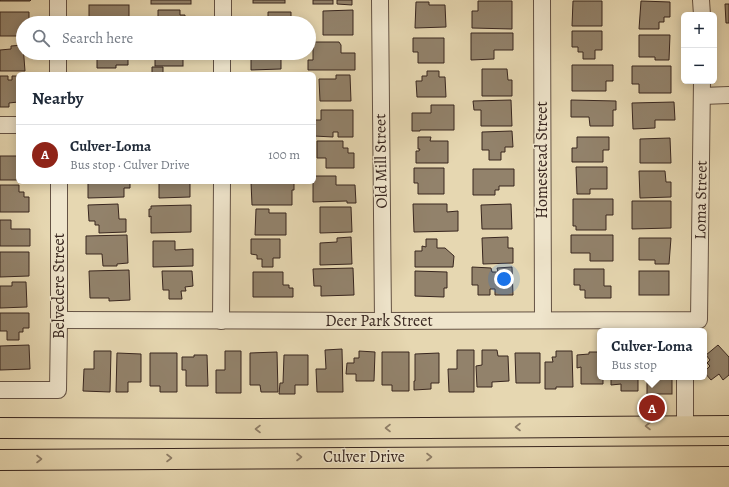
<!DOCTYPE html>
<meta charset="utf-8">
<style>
body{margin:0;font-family:Alegreya,serif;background:#f6f6f7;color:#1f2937}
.controls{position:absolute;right:12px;top:12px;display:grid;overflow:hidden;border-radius:6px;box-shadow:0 2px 10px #0003}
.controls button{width:36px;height:36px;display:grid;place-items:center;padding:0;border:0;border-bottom:1px solid #e0e1e3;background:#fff;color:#1f2937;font:20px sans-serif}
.you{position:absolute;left:504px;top:279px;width:14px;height:14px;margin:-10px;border:3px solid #fff;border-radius:50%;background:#1a73e8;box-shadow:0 0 0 6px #1a73e833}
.badge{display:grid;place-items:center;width:26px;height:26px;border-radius:50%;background:#8f2418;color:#fff;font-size:13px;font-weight:700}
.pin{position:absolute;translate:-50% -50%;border:2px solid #fff;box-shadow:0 1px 4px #0006}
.popup{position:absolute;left:597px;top:328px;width:110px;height:52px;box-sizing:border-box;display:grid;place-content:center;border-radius:6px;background:#fff;filter:drop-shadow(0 1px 3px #0005);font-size:13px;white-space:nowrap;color:#747a83}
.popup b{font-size:15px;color:#1f2937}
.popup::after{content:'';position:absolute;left:50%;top:100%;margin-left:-8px;border:8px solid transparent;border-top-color:#fff}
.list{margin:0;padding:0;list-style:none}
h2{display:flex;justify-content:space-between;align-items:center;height:52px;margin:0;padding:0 16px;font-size:17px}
h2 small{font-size:13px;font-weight:400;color:#747a83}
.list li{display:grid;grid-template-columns:26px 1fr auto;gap:12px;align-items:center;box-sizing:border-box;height:60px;padding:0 16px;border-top:1px solid #e0e1e3}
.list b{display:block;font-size:15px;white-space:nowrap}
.list p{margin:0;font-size:13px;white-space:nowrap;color:#747a83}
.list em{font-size:13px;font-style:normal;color:#747a83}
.icon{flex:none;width:22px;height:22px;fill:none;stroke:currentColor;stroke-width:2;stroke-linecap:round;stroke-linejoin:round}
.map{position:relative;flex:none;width:729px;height:487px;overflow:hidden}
.search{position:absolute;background:#fff;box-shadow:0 2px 10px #0003;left:16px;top:16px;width:300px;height:44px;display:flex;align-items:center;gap:10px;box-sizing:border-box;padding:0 14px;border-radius:22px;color:#747a83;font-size:15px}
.panel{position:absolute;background:#fff;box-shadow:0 2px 10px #0003;left:16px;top:72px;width:300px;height:112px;border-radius:6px}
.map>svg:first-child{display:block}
</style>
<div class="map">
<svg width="729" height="487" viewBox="0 0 729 487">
<rect width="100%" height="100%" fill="#e6d7b1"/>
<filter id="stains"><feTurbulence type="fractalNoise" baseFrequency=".005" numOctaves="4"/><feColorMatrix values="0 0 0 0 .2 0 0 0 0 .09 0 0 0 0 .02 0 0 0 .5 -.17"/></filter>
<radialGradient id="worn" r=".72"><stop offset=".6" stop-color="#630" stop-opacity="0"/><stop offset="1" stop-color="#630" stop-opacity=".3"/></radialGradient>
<g fill="#92826b" stroke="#38261f">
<polygon points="0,0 31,0 30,1 0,1"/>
<rect x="151" y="0" width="40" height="4"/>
<rect x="253" y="0" width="32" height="3"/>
<rect x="313" y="0" width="20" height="4"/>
<polygon points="337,0 352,0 352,5 337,4"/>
<polygon points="478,1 512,1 512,29 472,28 472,11 478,11"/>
<polygon points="573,1 602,1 602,26 572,26"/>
<polygon points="641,1 670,2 670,17 664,17 664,22 659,22 659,29 639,29"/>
<polygon points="416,2 429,2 429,5 445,5 446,27 415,28"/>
<polygon points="725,4 729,4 729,23 726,23"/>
<rect x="89" y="5" width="40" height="18"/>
<polygon points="158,10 180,10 180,15 185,15 185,20 191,20 191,23 162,23 162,20 158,20"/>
<polygon points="353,10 353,35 323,35 323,11"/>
<polygon points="0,12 29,12 29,23 23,23 23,36 0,36"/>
<polygon points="268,12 291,12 291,23 249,23 249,20 268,20"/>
<polygon points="572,31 602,31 602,50 595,50 595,59 583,59 583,52 578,52 578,47 572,47"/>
<polygon points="471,33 513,33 513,50 494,50 494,59 471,60"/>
<polygon points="639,35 670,35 669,60 655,60 655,57 639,57"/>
<polygon points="413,38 444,38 444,63 418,63 418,52 413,52"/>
<polygon points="313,42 339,42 341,45 341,53 355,53 355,70 308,70 308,60 313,60"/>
<polygon points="23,45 25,71 0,71 0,50 11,49 11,46"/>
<polygon points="86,53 128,53 128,65 116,65 116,68 97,68 97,59 104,59 104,57 86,57"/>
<rect x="155" y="53" width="28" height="13"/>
<polygon points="258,53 284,53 282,53 282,56 281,56 281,69 251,70 251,54"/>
<polygon points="572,65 613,65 613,81 606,81 606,91 572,91"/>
<polygon points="632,66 671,66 671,93 639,93 639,84 632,84"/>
<polygon points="152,67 163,67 163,74 150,74 152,74"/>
<polygon points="482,69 507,69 508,80 512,80 512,96 482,96"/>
<polygon points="427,71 439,71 439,77 445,77 446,97 417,97 416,81 422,81 422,76 427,76"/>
<polygon points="336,75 350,75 351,101 320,101 319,79 336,79"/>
<polygon points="0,76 8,76 8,80 12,80 12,76 18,76 18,102 9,103 9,107 0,107"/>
<polygon points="511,100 512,126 481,126 481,110 474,110 473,101"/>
<polygon points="571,100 616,101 616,110 613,110 613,126 590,126 589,117 571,117"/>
<polygon points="674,102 675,120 655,120 655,128 633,129 632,103"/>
<polygon points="431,105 454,105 454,130 420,130 420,131 412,131 412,113 431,113"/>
<polygon points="321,110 353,110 353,137 338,137 338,132 333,132 333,137 314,136 314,120 321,120"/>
<polygon points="512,131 513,147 505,147 505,152 501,152 501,160 489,160 489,150 482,150 482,132"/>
<polygon points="418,137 431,137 430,141 448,141 448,163 416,163 416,151 419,151 420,149 418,149"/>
<polygon points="577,137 609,137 609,150 603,150 603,162 572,162 572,148 577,148"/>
<polygon points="670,138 671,163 640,163 640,139"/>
<polygon points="317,141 343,141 343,148 348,148 348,153 354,153 354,168 326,168 326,158 317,158"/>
<rect x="0" y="156" width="18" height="24"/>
<polygon points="576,167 607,167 607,189 590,189 590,194 577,194"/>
<polygon points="414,168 444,168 444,194 418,194 418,183 414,183"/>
<polygon points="473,169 514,169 514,186 499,186 499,190 495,190 495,195 473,195"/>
<polygon points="639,171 665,171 666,182 671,182 671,197 640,198"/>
<polygon points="314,176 336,176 336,185 355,185 356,203 347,203 347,201 313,202 313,182 314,182"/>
<polygon points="88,182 130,182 130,188 124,188 124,197 88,198"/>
<polygon points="159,182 190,182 190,197 159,198"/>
<polygon points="251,182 294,182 294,190 292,190 292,205 252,205"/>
<polygon points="0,185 19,185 19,192 24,192 24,197 29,197 29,212 0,212"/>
<polygon points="573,199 613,199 613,215 606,215 606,230 576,230 576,226 573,226"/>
<polygon points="632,201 671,201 671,228 632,229"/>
<polygon points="118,204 119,219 126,219 126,232 99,233 99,225 95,225 95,221 89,221 88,205"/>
<polygon points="413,204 447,204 447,212 458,211 458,231 414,232"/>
<polygon points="511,204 512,229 482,229 481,205"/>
<polygon points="191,205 191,232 151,233 151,216 149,217 149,209 151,209 151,206"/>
<polygon points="320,207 351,207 352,232 320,233"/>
<polygon points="256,209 269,209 269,213 286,213 286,235 255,235"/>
<polygon points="0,220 11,220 11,229 30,229 30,246 0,246"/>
<polygon points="127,235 128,263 117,264 117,266 103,266 102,254 86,254 86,236"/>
<polygon points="571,235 613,235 613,261 590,261 590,253 571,253"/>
<polygon points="351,237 352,264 320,265 320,243 337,242 337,238"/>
<polygon points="508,237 508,248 513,248 513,263 483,264 482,238"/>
<polygon points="639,238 671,238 669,264 655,264 655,260 639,260"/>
<polygon points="251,239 280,239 280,258 273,258 273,267 262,267 262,259 257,259 257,255 251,254"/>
<polygon points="426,239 437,239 437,248 445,248 454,256 453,267 415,267 415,251 422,251 422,246 426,247"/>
<polygon points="153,241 175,241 175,250 193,249 193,266 153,267"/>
<polygon points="0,252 29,252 29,276 0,277"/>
<polygon points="472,267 491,268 492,272 498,272 497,268 512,267 513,295 495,295 495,289 490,289 490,295 478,295 478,285 472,285"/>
<polygon points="353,268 354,295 321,296 321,286 314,286 313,269"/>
<polygon points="574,269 604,269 604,286 611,286 611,298 585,298 585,290 580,290 580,285 574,285"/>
<polygon points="129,270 130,300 109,301 109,298 90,298 89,271"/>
<polygon points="162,271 192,271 193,286 185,287 186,291 181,291 182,299 169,299 169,290 163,290"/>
<polygon points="415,271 447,272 447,288 444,288 444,297 415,296"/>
<rect x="639" y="271" width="30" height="24"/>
<polygon points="253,272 283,272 283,285 289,285 289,288 293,288 293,297 253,297"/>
<polygon points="12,282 26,282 27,307 0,308 0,286 12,286"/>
<polygon points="0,313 29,313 29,328 23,328 23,332 19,332 19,340 7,340 7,331 0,331"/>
<polygon points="29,345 30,369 0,370 0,346"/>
<polygon points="718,345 729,357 729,375 723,380 719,374 711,380 704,372 710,366 707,363 710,360 706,355"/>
<polygon points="342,349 343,392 317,392 316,369 326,369 325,350"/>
<polygon points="457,350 474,350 474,392 449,392 448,369 457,369"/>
<polygon points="482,350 497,350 498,356 508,356 509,381 492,382 492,387 477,387 476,366 482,365"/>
<polygon points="94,351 111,351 110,392 83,391 84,369 94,369"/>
<polygon points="225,351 241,351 241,393 216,393 216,370 225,370"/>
<polygon points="359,351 375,352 374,381 356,381 356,374 346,374 347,363 354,363 354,358 359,358"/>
<polygon points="556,351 572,351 573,387 556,387 556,389 545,389 545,362 553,362 552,357 556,357"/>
<polygon points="277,352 278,392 261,392 260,385 250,385 250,353"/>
<polygon points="382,352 409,352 409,391 392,391 392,385 382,385"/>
<polygon points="589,352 600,352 600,377 603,377 603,384 581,384 581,367 577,368 577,355 589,354"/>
<polygon points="117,353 141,354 141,382 128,382 128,392 116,392"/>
<polygon points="150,353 177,353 177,392 160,392 160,386 150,386"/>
<polygon points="439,353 439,383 431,383 431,389 414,390 414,381 415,381 415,354"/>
<polygon points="515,353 540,353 540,383 516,383"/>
<polygon points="194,355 207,355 208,386 186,386 186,370 182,370 182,357 194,357"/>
<polygon points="284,355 308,355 308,385 295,385 295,394 279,394 280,383 283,383"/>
<polygon points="611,377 638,377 638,391 621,391 621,384 611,385"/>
<rect x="647" y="377" width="25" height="17"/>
</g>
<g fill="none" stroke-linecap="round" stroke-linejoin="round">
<defs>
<g id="minor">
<polyline points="58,0 58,23"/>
<polyline points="380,0 383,321"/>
<polyline points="542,0 543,320"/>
<polyline points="701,0 702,15"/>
<polyline points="223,23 223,0"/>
<polyline points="58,53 58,74"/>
<polyline points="222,74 222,53"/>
<polyline points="702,96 729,95"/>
<polyline points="0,125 18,125"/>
<polyline points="59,320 383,321 699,320 702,81"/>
<polyline points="221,321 222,182"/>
<polyline points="0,390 58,390 59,320 59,182"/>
<polyline points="685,426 685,377"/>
</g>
<g id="major">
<polyline points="0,428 257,429 729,426"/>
<polyline points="0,460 729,456"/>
</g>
</defs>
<use href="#minor" stroke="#645244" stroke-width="18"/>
<use href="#major" stroke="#38261f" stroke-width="22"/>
<use href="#minor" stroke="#efe5cc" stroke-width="16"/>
<use href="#major" stroke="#e6d7b1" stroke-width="20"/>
</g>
<defs><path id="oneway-chevron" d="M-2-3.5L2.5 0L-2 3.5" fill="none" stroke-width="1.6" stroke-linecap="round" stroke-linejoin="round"/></defs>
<g stroke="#8f7e68">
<use href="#oneway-chevron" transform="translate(648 426) rotate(180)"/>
<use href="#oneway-chevron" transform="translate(518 427) rotate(180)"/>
<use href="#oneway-chevron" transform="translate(388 428) rotate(180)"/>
<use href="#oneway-chevron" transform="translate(258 429) rotate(180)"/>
<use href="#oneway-chevron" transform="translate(299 457)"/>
<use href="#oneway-chevron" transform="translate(429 457)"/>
<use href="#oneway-chevron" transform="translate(169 458)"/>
<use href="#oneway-chevron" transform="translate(39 459)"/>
</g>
<g text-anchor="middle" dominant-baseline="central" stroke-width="3" stroke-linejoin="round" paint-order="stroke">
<g font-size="16" fill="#38261f" stroke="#efe5cc">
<text transform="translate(542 160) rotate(-90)">Homestead Street</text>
<text transform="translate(381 161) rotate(-91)">Old Mill Street</text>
<text transform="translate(701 200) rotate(-89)">Loma Street</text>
<text transform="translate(59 286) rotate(-90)">Belvedere Street</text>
<text x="379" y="321">Deer Park Street</text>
<text x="364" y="457">Culver Drive</text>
</g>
</g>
<rect width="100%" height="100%" filter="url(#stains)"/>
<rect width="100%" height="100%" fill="url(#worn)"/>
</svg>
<div class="controls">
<button>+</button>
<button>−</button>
</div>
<div class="you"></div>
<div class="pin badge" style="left:652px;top:408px">A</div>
<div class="popup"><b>Culver-Loma</b>Bus stop</div>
<div class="search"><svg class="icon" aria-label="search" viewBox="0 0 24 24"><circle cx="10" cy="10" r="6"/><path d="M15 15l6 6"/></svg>Search here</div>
<section class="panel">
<h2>Nearby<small></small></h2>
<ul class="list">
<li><span class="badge">A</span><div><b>Culver-Loma</b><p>Bus stop · Culver Drive</p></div><em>100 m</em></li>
</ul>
</section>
</div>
